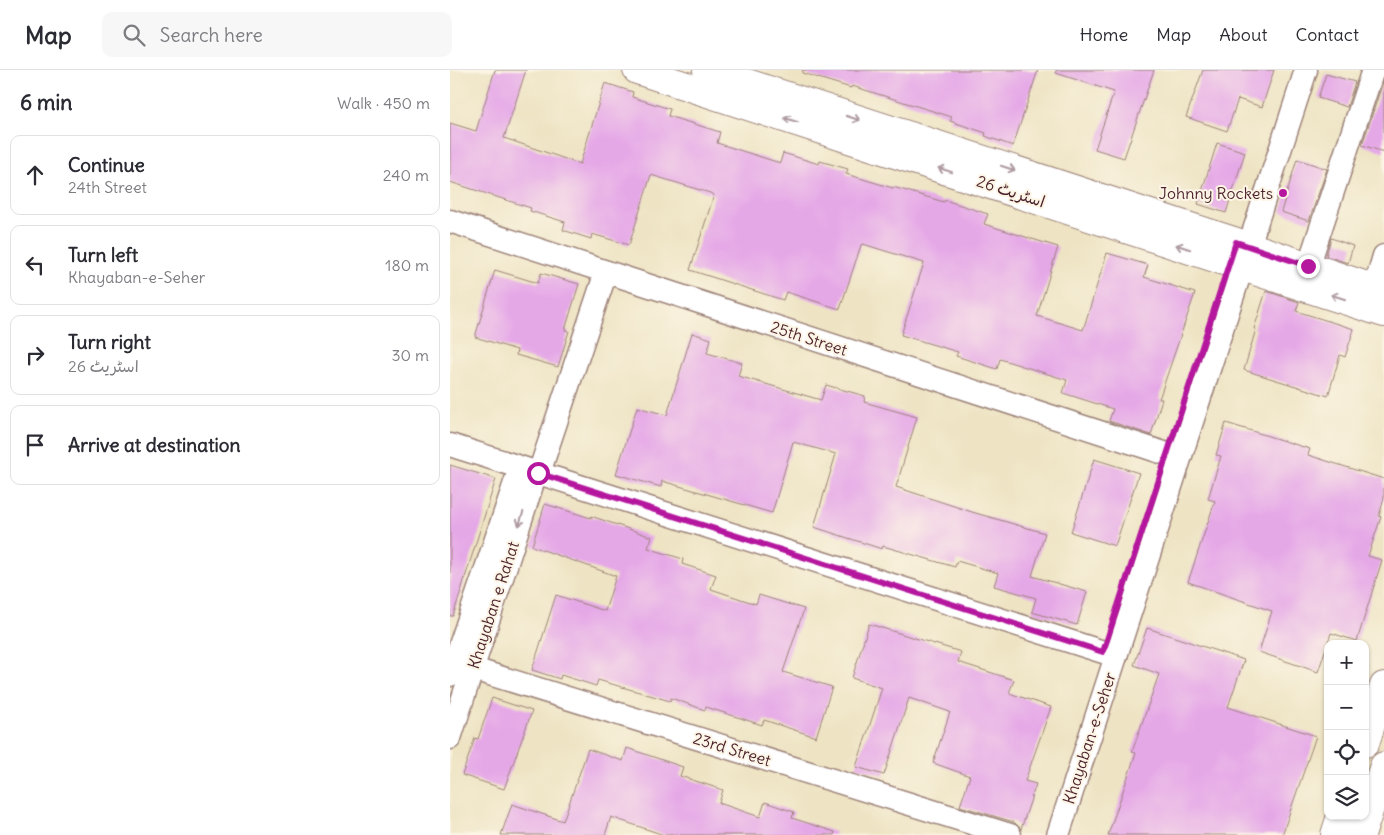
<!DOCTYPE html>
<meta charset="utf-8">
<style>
body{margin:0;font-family:Delius,"Playpen Sans Arabic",sans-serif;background:#f7f7f7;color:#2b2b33}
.controls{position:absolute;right:15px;bottom:15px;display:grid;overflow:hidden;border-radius:10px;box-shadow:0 1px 4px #0004}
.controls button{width:45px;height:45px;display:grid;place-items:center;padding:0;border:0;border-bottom:1px solid #e1e1e2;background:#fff;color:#2b2b33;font:25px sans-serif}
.stop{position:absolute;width:15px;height:15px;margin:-11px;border:4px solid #b5179e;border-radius:50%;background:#fff}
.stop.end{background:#b5179e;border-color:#fff;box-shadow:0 1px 5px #0008}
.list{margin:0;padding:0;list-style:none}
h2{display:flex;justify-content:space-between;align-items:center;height:65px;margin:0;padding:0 20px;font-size:21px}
h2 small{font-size:16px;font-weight:400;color:#7c7c81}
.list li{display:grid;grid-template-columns:32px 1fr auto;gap:15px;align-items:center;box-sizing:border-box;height:80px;margin:0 10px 10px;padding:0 10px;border:1px solid #e1e1e2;border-radius:10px}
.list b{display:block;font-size:19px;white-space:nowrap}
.list p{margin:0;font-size:16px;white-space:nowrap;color:#7c7c81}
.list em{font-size:16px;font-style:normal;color:#7c7c81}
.icon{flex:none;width:28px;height:28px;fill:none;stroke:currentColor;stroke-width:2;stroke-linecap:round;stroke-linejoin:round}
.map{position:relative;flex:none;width:934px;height:765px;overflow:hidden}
header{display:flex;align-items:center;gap:30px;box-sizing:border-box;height:70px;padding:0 25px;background:#fff;border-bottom:1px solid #e1e1e2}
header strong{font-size:24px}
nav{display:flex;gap:28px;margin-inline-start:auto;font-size:18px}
.search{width:350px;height:45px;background:#f7f7f7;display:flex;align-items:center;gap:12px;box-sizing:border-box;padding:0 18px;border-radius:10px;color:#7c7c81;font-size:19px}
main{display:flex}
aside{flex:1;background:#fff}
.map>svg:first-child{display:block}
</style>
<header>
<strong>Map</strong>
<div class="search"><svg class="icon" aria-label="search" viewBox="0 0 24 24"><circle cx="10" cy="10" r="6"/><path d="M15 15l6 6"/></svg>Search here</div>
<nav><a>Home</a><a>Map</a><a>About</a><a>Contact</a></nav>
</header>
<main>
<aside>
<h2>6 min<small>Walk · 450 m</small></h2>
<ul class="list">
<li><svg class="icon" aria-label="ahead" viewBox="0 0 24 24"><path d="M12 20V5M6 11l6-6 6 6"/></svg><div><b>Continue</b><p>24th Street</p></div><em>240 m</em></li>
<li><svg class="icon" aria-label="left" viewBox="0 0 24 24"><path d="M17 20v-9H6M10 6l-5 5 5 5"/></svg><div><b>Turn left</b><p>Khayaban-e-Seher</p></div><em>180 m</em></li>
<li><svg class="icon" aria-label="right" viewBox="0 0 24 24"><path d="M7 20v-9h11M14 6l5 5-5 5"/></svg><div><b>Turn right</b><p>اسٹریٹ 26</p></div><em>30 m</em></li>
<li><svg class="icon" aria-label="arrive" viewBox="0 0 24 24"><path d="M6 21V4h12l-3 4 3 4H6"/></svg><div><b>Arrive at destination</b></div></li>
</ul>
</aside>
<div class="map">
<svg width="934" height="765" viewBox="0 0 934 765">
<rect width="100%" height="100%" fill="#fcf5e5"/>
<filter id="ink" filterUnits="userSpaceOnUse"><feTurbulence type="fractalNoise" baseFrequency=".02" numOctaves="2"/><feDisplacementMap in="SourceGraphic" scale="10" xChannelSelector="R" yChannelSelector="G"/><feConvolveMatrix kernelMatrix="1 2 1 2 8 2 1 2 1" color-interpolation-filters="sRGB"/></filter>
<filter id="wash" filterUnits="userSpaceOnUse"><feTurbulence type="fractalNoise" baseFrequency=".0096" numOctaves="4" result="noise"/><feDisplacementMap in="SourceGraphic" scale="20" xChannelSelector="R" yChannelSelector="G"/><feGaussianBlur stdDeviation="1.12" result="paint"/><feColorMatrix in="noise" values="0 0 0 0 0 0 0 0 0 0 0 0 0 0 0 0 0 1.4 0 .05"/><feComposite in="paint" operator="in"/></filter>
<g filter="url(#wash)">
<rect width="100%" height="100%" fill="#eee4c4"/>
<g id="blocks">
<g fill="#e5a8e7">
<polygon points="45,0 76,0 54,68 130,94 155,13 183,22 182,27 220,39 218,46 270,62 267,73 330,93 333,83 369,94 370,91 398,99 396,104 443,118 443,117 494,132 495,130 538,144 534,154 608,177 587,246 633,260 657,183 698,195 694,207 745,223 709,329 712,329 701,365 659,351 663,339 613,323 617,310 550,289 547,299 506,286 508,282 451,265 474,193 413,174 411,175 390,239 336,222 333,230 240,200 264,125 260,123 201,105 179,175 142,164 141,169 113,160 115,152 80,141 81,138 0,112 0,53 26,61"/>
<polygon points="353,0 588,0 563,76 535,66 536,63 500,51 502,47 402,16 401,18 352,3"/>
<polygon points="606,0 704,0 674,88 645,79 664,22 606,3"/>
<polygon points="753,0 824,0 812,37 788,29 777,61 736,47"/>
<polygon points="876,4 905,12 897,37 868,28"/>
<polygon points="934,9 934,82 912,75"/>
<polygon points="767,73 795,82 776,143 748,134"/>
<polygon points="847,89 877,99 859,151 831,142"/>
<polygon points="881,168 903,176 898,193 876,186"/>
<polygon points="45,200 88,213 91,203 129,214 115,260 119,261 108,297 66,285 67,280 25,267"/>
<polygon points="816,221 849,232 846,241 904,259 895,287 890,285 878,326 794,300 806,259 804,259"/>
<polygon points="242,263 261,269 257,283 292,293 288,306 371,330 376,315 415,326 414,332 467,347 446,417 522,442 595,463 582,506 637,522 627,555 582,542 586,528 544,516 548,503 507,491 505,497 433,476 432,479 364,457 386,384 343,372 322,443 212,411 211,417 166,404 187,337 217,345"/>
<polygon points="776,353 860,379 858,385 934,409 934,428 929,446 931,447 918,486 932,490 907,571 881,563 868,602 809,582 822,541 738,512 765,431 758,429 771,386 766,385"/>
<polygon points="644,389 689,403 665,476 621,462"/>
<polygon points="0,395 46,409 3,546 0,546"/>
<polygon points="95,434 141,448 141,446 202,467 198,478 233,489 232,494 266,505 261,519 306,534 309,525 354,539 333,602 382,617 366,667 314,650 312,655 256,637 255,640 221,628 220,631 148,610 146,616 111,605 110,609 82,600 106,525 155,541 166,506 82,476"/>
<polygon points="419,554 511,582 508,592 564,610 559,623 601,637 575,711 586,714 571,759 564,752 510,736 520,706 483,693 500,642 459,628 434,705 406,697 432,618 402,608"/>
<polygon points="697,558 794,590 778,637 866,666 832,765 658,765 686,683 682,682 709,604 684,595"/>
<polygon points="42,628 82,641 54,719 12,705 25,668 28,669"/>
<polygon points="177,678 233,697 230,706 273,720 269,733 310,747 315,732 344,742 342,748 385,762 384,765 214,765 161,747 155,765 51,765 62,734 113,751 138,679 173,691"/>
</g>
</g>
</g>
<g filter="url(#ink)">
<use href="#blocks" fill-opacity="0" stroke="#9c8278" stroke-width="1"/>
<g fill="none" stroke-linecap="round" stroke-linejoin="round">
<defs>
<g id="minor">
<polyline points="0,151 717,384"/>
<polyline points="858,197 923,0"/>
<polyline points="920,234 934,186"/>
<polyline points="0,375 666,586"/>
<polyline points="89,403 156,202"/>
<polyline points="4,593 560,765"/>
<polyline points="0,605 70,398"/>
<polyline points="0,668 86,403"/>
<polyline points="608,765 856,0"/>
</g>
<g id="major">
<polyline points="187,0 934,243"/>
<polyline points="257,0 799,176 934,222"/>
<polyline points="915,673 934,616"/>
<polyline points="885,765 891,746"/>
<polyline points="911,765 934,696"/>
</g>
</defs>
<use href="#minor" stroke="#9c8278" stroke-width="25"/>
<use href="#major" stroke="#9c8278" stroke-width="30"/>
<use href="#minor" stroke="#fff" stroke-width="22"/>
<use href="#major" stroke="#fff" stroke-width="28"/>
</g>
<defs><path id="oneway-shaft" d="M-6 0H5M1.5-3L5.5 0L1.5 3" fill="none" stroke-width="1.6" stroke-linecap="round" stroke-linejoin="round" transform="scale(1.25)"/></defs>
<g stroke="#ae9aa0">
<use href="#oneway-shaft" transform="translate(403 48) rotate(18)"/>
<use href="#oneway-shaft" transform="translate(341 50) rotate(-162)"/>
<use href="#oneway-shaft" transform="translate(558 98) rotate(18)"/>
<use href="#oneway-shaft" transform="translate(495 100) rotate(-162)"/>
<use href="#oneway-shaft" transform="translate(733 177) rotate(-162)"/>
<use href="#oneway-shaft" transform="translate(888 227) rotate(-162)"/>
<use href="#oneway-shaft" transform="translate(71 449) rotate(108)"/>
</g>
</g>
<g fill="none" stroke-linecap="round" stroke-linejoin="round" filter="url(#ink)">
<polyline stroke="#b5179e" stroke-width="6" points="88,403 653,582 786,172 858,196"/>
</g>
<circle fill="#b5179e" stroke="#fcf5e5" stroke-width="2" cx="833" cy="123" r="5"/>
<g text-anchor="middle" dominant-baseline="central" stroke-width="4" stroke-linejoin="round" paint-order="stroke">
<g font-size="16" fill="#4a1f2b" stroke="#fcf5e5">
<text transform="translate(561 121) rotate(18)">اسٹریٹ 26</text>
<text transform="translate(359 268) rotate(18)">25th Street</text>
<text transform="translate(43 535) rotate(-72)">Khayaban e Rahat</text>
<text transform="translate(639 668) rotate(-72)">Khayaban-e-Seher</text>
<text transform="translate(282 679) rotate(17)">23rd Street</text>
</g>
<g font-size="16" fill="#4a1f2b" stroke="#fcf5e5" text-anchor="end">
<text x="823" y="123">Johnny Rockets</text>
</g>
</g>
</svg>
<div class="controls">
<button>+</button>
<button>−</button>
<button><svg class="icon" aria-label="locate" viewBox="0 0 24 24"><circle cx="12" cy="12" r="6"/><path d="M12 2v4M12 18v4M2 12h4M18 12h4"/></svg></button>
<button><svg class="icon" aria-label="layers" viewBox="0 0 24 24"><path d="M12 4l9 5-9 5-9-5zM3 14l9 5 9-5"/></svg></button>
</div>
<div class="stop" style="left:88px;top:403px"></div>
<div class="stop end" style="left:858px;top:196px"></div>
</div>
</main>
